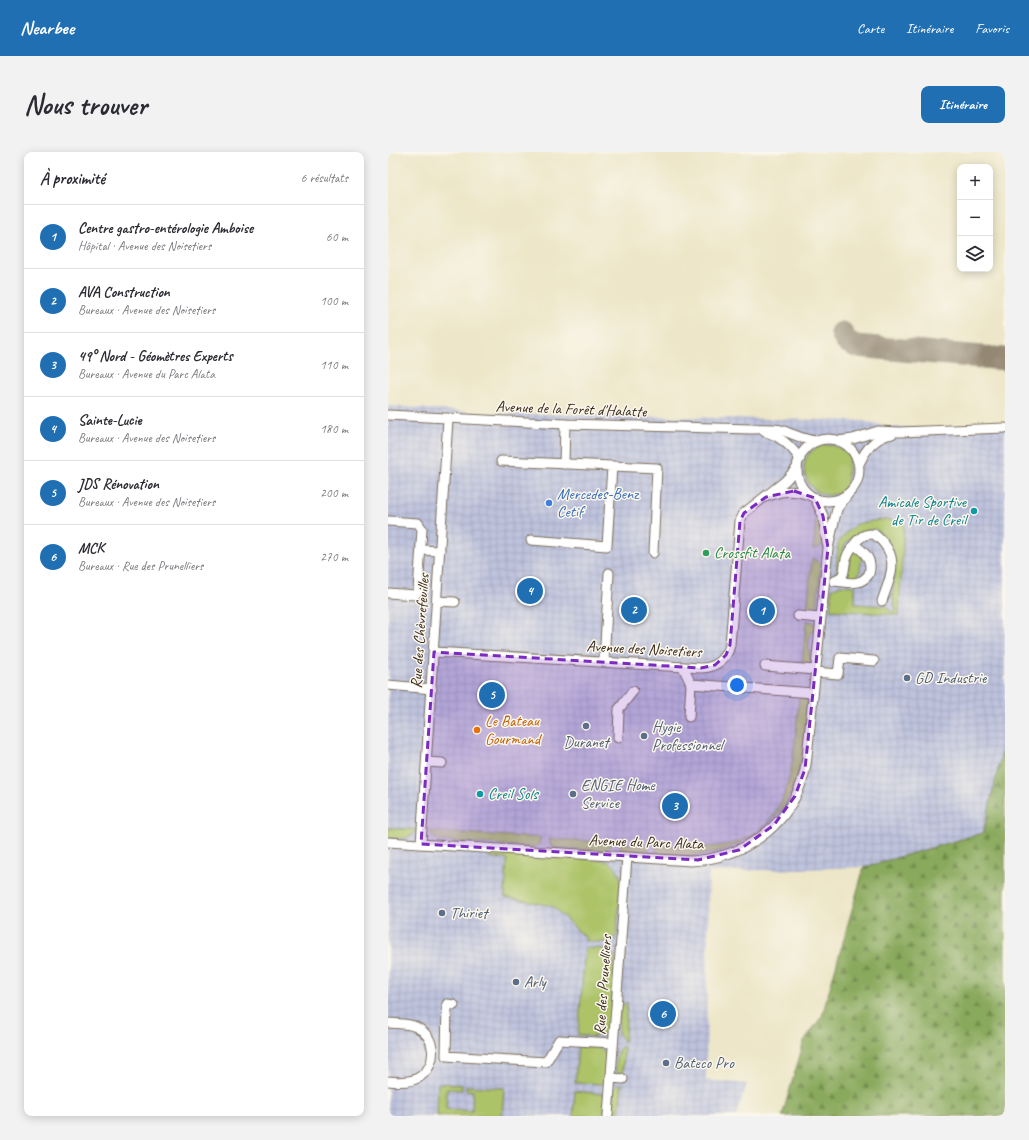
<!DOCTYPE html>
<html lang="fr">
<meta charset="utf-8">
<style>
body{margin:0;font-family:Caveat,sans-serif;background:#f2f2f3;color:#2b2b33}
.controls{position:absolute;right:12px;top:12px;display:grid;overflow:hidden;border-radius:8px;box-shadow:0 2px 10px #0003}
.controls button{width:36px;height:36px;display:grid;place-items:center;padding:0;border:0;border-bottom:1px solid #e1e1e2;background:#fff;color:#2b2b33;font:20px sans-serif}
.you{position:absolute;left:349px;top:533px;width:14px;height:14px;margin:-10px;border:3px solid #fff;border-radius:50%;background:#1a73e8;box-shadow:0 0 0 6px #1a73e833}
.badge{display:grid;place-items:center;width:26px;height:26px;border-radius:50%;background:#1f6fb2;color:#fff;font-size:13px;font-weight:700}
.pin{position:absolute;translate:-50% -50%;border:2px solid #fff;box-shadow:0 1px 4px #0006}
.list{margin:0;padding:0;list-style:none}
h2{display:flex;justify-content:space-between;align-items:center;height:52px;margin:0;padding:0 16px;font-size:17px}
h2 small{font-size:13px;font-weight:400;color:#7c7c81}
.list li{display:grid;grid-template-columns:26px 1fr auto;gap:12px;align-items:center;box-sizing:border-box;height:64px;padding:0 16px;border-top:1px solid #e1e1e2}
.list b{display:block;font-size:15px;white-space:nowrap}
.list p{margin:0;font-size:13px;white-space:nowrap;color:#7c7c81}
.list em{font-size:13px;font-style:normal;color:#7c7c81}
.icon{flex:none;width:22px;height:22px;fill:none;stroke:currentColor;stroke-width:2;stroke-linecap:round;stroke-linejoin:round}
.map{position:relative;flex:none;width:617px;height:964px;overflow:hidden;border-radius:8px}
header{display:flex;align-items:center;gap:24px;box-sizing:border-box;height:56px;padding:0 20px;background:#1f6fb2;color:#fff}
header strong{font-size:19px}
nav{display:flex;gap:22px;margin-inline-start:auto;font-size:14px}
.intro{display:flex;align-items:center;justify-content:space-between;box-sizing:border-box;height:96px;padding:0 24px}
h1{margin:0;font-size:28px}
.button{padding:10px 18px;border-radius:8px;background:#1f6fb2;color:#fff;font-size:14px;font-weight:700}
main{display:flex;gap:24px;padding:0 24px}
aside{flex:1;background:#fff;border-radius:8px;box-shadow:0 2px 10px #0003}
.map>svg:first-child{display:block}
</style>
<header>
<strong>Nearbee</strong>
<nav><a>Carte</a><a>Itinéraire</a><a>Favoris</a></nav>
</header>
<div class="intro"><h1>Nous trouver</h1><a class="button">Itinéraire</a></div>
<main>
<aside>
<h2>À proximité<small>6 résultats</small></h2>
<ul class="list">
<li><span class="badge">1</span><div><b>Centre gastro-entérologie Amboise</b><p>Hôpital · Avenue des Noisetiers</p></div><em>60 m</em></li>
<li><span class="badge">2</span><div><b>AVA Construction</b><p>Bureaux · Avenue des Noisetiers</p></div><em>100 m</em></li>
<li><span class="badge">3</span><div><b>49° Nord - Géomètres Experts</b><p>Bureaux · Avenue du Parc Alata</p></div><em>110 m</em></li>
<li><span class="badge">4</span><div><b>Sainte-Lucie</b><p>Bureaux · Avenue des Noisetiers</p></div><em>180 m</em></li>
<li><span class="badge">5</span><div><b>JDS Rénovation</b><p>Bureaux · Avenue des Noisetiers</p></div><em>200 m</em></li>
<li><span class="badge">6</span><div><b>MCK</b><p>Bureaux · Rue des Prunelliers</p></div><em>270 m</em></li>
</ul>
</aside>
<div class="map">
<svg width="617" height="964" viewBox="0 0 617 964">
<defs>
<pattern id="industrial-grid" width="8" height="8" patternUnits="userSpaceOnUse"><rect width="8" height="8" fill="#bec3dd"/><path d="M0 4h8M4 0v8" fill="none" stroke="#a4a8bd"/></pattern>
<pattern id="forest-firs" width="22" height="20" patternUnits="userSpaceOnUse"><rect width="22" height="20" fill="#89a95c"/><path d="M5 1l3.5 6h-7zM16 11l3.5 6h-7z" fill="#718a4b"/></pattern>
</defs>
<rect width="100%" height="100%" fill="#fbf7ec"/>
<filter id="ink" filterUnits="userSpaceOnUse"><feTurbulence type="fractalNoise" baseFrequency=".025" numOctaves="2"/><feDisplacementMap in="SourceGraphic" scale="8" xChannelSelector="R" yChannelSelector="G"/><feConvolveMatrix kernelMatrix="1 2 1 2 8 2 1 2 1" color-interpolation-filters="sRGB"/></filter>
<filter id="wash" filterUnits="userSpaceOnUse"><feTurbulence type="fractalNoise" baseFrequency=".012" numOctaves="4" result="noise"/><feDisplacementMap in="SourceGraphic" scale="16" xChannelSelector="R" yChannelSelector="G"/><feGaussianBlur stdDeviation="0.9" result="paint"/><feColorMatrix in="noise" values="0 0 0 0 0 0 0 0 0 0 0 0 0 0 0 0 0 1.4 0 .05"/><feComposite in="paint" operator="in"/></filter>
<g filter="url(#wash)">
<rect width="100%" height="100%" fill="#ede6c8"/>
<polygon fill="url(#industrial-grid)" points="0,254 99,261 476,269 501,275 556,276 617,273 617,588 595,681 476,715 321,720 318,928 359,932 348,964 0,964"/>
<g fill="#acc367" stroke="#747642">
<path d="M437,293c10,0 17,3 24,11l-2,31c-32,30 -66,-32 -22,-42z"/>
<polygon points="432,366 435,392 430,396 425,397 428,368"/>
<path d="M496,367l14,2 6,2 -5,92 -69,-5 2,-21 8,-4 15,1v18l29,2 9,6 3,-1 -3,-12 2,-43 -3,-9 -6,-9 -10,-9c-13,2 -29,7 -33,20 -4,10 0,19 -7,27l2,-32 9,-12 10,-8z"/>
<polygon points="468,398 474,404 472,419 468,429 462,425 460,418 462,404"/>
<polygon points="424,406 433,412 429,457 425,461 419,461"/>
<path d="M418,469l7,1 2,3v4c-9,6 -7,22 -3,31 -2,6 -5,6 -10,5z"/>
<path d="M411,546h5l4,5c-3,23 -3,47 -9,69 -12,46 -52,77 -98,83 -14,2 -28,1 -42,0l-2,-1 -2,-10c16,2 33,4 49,3 91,-2 88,-81 95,-149z"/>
<path d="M0,676l29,2c-8,10 -17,9 -29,8z"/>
<polygon points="41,679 153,686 151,693 145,695 52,689 45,685"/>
<polygon points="161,687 225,690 221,696 216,699 167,696 163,694"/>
<polygon points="231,691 262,693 259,702 238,701 234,699"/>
<path d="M102,701l111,7c12,2 17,8 20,19l-4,53c-2,15 -21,9 -32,9l1,-3 -34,-32 -47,-9 2,-38 -14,-1 -3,1z"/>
<path d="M197,796c11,1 27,-2 30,11l-5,68c-6,13 -20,9 -32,8z"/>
<polygon points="239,850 237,889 235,889 230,881 232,855"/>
<path d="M190,894c11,1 24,-1 30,10l-2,23 -3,5 -28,-1z"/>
<path d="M233,895h3l-1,27 -5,-1c-4,-7 -3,-20 3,-26z"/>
<polygon points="50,931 74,933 74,938 59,937 58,957 84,959 85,939 78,938 78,934 116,936 114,964 49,964"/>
<polygon points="230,932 234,932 231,964 224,964 226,937"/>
<polygon points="187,939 215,942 217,946 216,964 185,964"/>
</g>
<polygon fill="url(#forest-firs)" stroke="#626a3d" points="617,588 617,964 394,964 416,889 434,864 476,715 595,681"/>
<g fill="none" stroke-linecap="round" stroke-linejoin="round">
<polyline stroke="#948873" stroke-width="23" points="454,181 458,189 468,194 617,207"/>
</g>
</g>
<g filter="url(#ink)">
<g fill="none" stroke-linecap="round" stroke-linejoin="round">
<defs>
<g id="minor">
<path d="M0,263l177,9 187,5c10,0 19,-1 29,1 12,4 23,10 36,11"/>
<path d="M377,280c16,4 26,14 35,27"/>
<circle cx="440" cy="318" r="31"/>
<polyline points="450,289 465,287 490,279 511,280 617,276"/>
<polyline points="113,309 224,314 219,394 143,388"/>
<polyline points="176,312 177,272"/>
<path d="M471,312c7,-15 16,-27 33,-30"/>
<polyline points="224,314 269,316 265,401"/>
<path d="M383,343c13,-5 25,-5 38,0"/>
<polyline points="427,346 435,364 439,391"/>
<polyline points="0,369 30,371 34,377 30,439 27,443 0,441"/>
<polyline points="34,398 52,399"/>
<path d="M446,429c13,1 26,6 35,-7 4,-13 -3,-22 -15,-29"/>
<path d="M448,429c11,-7 7,-11 10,-22 2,-7 11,-21 19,-24 3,-1 6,-1 9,-1 27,21 18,39 8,67"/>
<polyline points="49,449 67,450"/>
<polyline points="410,464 432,466"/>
<path d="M46,500l267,16c14,0 26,-9 29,-23l10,-124 4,-8 41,-32 12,-13"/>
<polyline points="216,510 221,421"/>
<polyline points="377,514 428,518"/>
<polyline points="295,515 303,532 425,541"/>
<polyline points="427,520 450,522 452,506 486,509"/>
<polyline points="0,533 44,537"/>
<polyline points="301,565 303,532"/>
<polyline points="230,586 231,557 245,539"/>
<polyline points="39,610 54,611"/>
<path d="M0,690l303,19c50,-3 94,-31 111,-80 4,-11 5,-22 6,-34l20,-199 9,-39 11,-15"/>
<polyline points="33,692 60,267"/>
<polyline points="66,853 59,852 58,904 158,910 171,888 225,891"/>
<path d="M0,871c8,1 20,0 28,4 20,9 22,36 5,49 -8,7 -23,6 -33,5"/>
<polyline points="223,926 235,927"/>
<polyline points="220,964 239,705"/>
</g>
</defs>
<use href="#minor" stroke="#796c5a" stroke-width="11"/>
<use href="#minor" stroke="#fff" stroke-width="9"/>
</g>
</g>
<path fill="#7b2cbf" fill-opacity="0.2" stroke="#7b2cbf" stroke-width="3" stroke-dasharray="8 5" stroke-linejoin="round" d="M406,339l21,7 8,18 5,32 -23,221 -10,27 -21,29 -35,25 -41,10 -277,-16 13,-192 267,16 14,-3 11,-10 4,-10 10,-124 4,-8 22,-16z"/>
<circle fill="#3f7fe0" stroke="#fbf7ec" stroke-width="1.5" cx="161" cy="351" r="4"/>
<g fill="#0f9aa8" stroke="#fbf7ec" stroke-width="1.5">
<circle cx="586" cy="359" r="4"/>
<circle cx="92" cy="642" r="4"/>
</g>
<circle fill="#2e9e5b" stroke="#fbf7ec" stroke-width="1.5" cx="318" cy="401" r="4"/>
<g fill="#5c6f8a" stroke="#fbf7ec" stroke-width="1.5">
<circle cx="519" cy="526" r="4"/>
<circle cx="198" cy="574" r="4"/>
<circle cx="256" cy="584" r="4"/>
<circle cx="185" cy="642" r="4"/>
<circle cx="54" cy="761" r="4"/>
<circle cx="128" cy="830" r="4"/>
<circle cx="278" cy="911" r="4"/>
</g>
<circle fill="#e8710a" stroke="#fbf7ec" stroke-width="1.5" cx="89" cy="578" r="4"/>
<g text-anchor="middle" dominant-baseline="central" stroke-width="3" stroke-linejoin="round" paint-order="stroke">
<g font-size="16" fill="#3b2a1e" stroke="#fbf7ec">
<text transform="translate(183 257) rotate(2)">Avenue de la Forêt d'Halatte</text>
<text transform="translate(32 479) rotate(-86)">Rue des Chèvrefeuilles</text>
<text transform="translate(256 497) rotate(3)">Avenue des Noisetiers</text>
<text transform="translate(258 690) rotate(2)">Avenue du Parc Alata</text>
<text transform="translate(215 833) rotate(-86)">Rue des Prunelliers</text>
</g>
<g font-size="16" fill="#366cbe" stroke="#fbf7ec" text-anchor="start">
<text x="169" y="342">Mercedes-Benz<tspan x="169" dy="18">Cetif</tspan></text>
</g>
<g font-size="16" fill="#0d838f" stroke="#fbf7ec" text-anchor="end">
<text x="578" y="350">Amicale Sportive<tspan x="578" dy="18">de Tir de Creil</tspan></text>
<text x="100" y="642" text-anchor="start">Creil Sols</text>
</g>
<g font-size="16" fill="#27864d" stroke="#fbf7ec" text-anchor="start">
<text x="326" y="401">Crossfit Alata</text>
</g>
<g font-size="16" fill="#4e5e75" stroke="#fbf7ec" text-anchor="start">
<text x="527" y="526">GD Industrie</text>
<text x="264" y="575">Hygie<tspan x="264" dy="18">Professionnel</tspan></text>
<text x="198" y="590" text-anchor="middle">Duranet</text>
<text x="193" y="633">ENGIE Home<tspan x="193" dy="18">Service</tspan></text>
<text x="62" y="761">Thiriet</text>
<text x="136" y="830">Arly</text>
<text x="286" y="911">Bateco Pro</text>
</g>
<g font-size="16" fill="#c56008" stroke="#fbf7ec" text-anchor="start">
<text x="97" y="569">Le Bateau<tspan x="97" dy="18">Gourmand</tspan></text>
</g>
</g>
</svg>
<div class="controls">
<button>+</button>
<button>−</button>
<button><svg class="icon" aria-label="layers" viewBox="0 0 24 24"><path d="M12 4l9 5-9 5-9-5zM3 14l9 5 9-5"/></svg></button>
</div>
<div class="you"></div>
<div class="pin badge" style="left:374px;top:459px">1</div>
<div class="pin badge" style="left:246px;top:458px">2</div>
<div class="pin badge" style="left:287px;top:654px">3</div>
<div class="pin badge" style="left:142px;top:439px">4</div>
<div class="pin badge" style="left:104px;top:543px">5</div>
<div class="pin badge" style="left:275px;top:862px">6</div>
</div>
</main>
